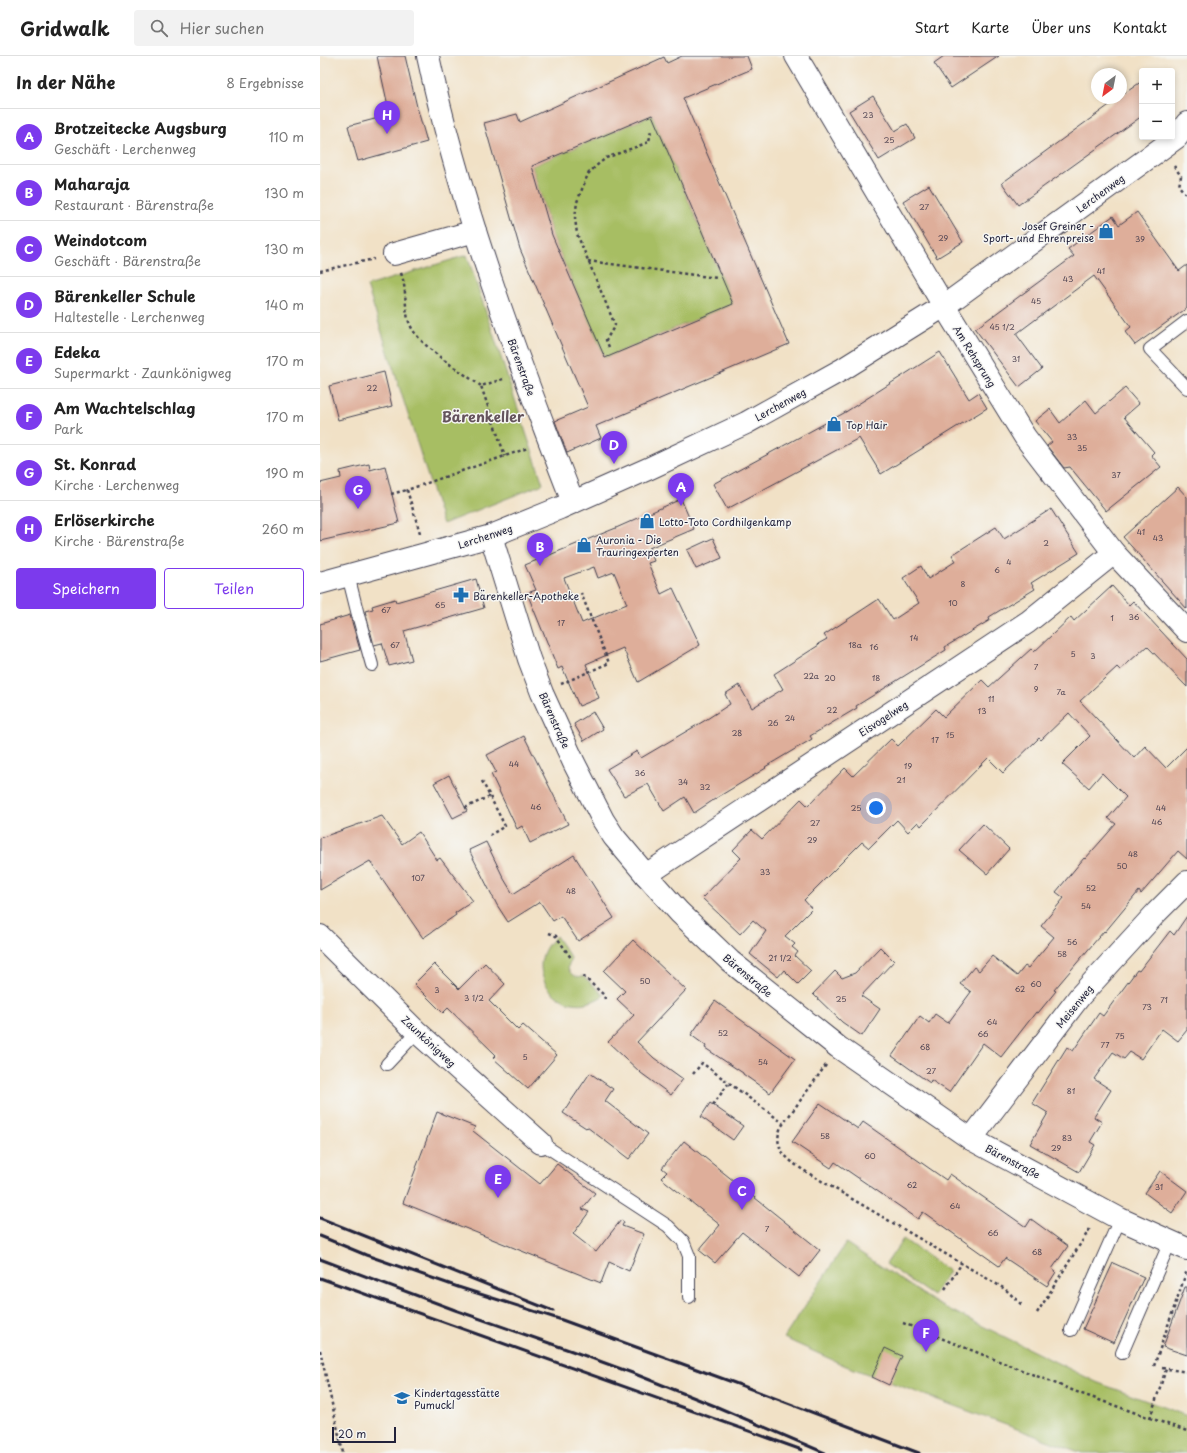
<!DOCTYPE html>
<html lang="de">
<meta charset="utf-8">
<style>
body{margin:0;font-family:"Playpen Sans",sans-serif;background:#f2f2f2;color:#222}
.controls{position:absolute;right:12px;top:12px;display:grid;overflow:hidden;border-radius:4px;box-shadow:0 2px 6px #0003}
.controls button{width:36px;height:36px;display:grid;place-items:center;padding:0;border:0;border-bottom:1px solid #e0e0e0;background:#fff;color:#222;font:20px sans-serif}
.compass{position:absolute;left:771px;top:12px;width:36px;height:36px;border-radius:50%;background:#fff;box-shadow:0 2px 6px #0003;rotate:212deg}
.scale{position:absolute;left:12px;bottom:10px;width:64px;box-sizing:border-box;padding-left:4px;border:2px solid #22223b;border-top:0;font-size:11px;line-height:14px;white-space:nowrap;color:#22223b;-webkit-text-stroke:3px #f6f6f2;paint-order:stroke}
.you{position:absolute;left:556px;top:752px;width:14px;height:14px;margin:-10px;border:3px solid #fff;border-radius:50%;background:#1a73e8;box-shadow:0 0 0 6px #1a73e833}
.badge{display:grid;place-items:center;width:26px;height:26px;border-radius:50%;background:#7c3aed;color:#fff;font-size:13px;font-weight:700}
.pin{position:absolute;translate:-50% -33px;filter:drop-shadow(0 1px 2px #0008)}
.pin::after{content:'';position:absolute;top:21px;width:14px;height:12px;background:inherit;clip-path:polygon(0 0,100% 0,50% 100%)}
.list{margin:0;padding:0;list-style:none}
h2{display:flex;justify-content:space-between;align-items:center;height:52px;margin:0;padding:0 16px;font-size:17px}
h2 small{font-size:13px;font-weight:400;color:#767676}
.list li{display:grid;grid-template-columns:26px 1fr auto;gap:12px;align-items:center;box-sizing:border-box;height:56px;padding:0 16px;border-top:1px solid #e0e0e0}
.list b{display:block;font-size:15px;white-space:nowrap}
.list p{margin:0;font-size:13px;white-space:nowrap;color:#767676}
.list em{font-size:13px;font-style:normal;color:#767676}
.actions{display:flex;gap:8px;padding:12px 16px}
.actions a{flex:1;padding:9px 0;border:1px solid #7c3aed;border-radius:4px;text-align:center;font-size:14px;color:#7c3aed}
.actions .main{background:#7c3aed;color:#fff}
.icon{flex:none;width:22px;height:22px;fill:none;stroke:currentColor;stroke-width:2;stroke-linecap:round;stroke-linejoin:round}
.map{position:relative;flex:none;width:867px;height:1397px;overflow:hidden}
header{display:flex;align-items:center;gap:24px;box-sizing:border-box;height:56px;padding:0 20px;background:#fff;border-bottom:1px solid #e0e0e0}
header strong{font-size:19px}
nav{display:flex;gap:22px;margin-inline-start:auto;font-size:14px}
.search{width:280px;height:36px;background:#f2f2f2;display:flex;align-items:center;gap:10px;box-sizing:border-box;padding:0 14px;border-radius:4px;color:#767676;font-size:15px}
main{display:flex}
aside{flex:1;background:#fff}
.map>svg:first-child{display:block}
</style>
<header>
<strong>Gridwalk</strong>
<div class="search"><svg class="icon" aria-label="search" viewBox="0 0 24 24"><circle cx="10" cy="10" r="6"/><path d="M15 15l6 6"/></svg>Hier suchen</div>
<nav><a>Start</a><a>Karte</a><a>Über uns</a><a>Kontakt</a></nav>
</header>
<main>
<aside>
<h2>In der Nähe<small>8 Ergebnisse</small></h2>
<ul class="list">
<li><span class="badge">A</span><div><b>Brotzeitecke Augsburg</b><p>Geschäft · Lerchenweg</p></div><em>110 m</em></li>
<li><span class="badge">B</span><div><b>Maharaja</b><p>Restaurant · Bärenstraße</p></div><em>130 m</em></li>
<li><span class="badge">C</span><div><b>Weindotcom</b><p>Geschäft · Bärenstraße</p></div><em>130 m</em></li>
<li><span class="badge">D</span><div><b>Bärenkeller Schule</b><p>Haltestelle · Lerchenweg</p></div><em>140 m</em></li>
<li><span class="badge">E</span><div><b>Edeka</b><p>Supermarkt · Zaunkönigweg</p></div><em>170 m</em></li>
<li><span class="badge">F</span><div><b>Am Wachtelschlag</b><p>Park</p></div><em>170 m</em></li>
<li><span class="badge">G</span><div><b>St. Konrad</b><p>Kirche · Lerchenweg</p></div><em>190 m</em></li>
<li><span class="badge">H</span><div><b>Erlöserkirche</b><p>Kirche · Bärenstraße</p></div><em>260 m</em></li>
</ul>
<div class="actions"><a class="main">Speichern</a><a>Teilen</a></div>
</aside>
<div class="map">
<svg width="867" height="1397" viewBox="0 0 867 1397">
<rect width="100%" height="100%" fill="#f6f6f2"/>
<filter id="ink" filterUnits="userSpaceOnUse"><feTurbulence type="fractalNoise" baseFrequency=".025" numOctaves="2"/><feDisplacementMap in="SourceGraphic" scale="8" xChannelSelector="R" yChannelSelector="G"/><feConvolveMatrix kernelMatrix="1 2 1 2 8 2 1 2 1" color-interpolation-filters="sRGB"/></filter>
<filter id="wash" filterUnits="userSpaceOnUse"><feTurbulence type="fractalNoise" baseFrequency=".012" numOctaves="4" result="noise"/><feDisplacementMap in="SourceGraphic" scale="16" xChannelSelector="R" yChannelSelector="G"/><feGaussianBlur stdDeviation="0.9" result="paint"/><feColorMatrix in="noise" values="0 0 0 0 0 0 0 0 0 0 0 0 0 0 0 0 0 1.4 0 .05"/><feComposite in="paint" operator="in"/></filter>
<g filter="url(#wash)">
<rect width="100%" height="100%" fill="#f1e1c6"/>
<g fill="#a7be64" stroke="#647050">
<polygon points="332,59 413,248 285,302 232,179 212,110"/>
<polygon points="147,199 223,428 123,468 47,230"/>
<path d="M236,880l15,22 -3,9c2,8 7,11 15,9l21,19c-42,30 -87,-25 -48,-59z"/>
<polygon points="583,1183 629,1215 613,1240 566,1208"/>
<polygon points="526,1187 616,1247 776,1326 867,1360 867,1397 762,1397 526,1310 464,1282"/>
</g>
<g id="blocks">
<g fill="#deae9a" fill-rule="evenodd">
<polygon points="57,0 85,0 97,51 107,86 38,105 28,70 70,59"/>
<path d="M362,0h65l5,13 -69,29 106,246 -193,82 5,12 -34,15 -12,-32 33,-14 -68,-158 -36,-126 33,-9 3,8 144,-65 3,6zM332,59l81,189 -128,54 -53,-123 -20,-69z"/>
<polygon points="624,0 679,0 631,32 614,7"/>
<polygon points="822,25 822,60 698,149 682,127 799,42 801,42 801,40"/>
<polygon points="553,40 575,75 587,68 595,82 559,104 529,55"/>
<polygon points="609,129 643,186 617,202 583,145"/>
<polygon points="817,156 859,215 867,209 867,252 815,289 805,276 811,271 774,220 696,278 722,313 699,331 655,273 754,200 748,193 793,160 799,169"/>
<polygon points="620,296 649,343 658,337 667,352 561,418 539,382 407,453 393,428 524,357"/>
<polygon points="64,316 72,350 18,364 9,330"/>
<polygon points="805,332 819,348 804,361 834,396 831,399 841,411 786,455 750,411 744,412 727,390 732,386 715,365 730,353 740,367 766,344 776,357"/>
<polygon points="49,408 50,414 65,410 79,467 0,485 0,427 21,422 20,415"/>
<polygon points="858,431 867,441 867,553 803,481"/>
<path d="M361,443l13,30 -45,19 5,13 -6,2 13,31 12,-6 27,57 -62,37 -15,-34 -37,16 13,34 -20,8 -17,-39 -4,2 -31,-76 9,-3 -11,-25 91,-37zM274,511l4,11 16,-6 13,32 -45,19 -18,-45z"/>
<polygon points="731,453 759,497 711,527 715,533 669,561 670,564 625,591 626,594 536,650 537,652 490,680 492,683 445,711 446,712 398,741 374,757 365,741 344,755 328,728 304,740 287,713 317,695 321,702 384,665 410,648 405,638 419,629 432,652 463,633 454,618 499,589 498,588 507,583 504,579 559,543 573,564 599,547 583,522 601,510 608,523 636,505 632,499 676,471 684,483"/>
<polygon points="393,482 402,502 376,513 367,494"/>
<polygon points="156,523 164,552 84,575 92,604 69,610 62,587 54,589 45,555 53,553 52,550 75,543 76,546"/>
<polygon points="792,530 809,549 813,545 867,603 867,631 827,590 800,614 797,611 760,645 814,702 825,690 846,712 867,691 867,803 858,795 821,838 819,835 785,876 784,875 734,934 736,935 718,957 716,956 681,1001 663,987 629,1036 611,1024 610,1027 572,1000 600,960 609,967 615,958 628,967 651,936 640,928 654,911 659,915 672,900 697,920 705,910 708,912 734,881 721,870 744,842 736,836 764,802 765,803 796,768 788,762 806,741 782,717 769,732 742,708 770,680 749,657 721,684 719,682 683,717 668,702 601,770 598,766 588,776 577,764 549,792 542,786 484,844 492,853 465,880 475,888 472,891 478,896 475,900 491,915 478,928 464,914 458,921 430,898 446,875 433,864 420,878 382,842 421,802 413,794 432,774 442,783 481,743 488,750 525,712 533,720 571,683 578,690 616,653 624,661 662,624 669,631 711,593 714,596 751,561 754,565"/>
<polygon points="30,559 40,594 0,605 0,568"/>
<polygon points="273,656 283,673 264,685 254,668"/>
<polygon points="204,680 248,768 210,787 202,770 197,773 171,718 176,716 167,699"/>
<polygon points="129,719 147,755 133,762 114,727"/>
<polygon points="62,760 82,788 99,776 117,804 120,802 153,845 135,857 136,859 103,882 50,805 0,834 0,782"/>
<polygon points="663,768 689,793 667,818 639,794"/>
<polygon points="166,786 184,823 193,838 254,799 294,862 258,885 241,860 233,865 220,846 188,866 177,849 149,794"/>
<polygon points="867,860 867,974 858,985 842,973 821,1003 810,996 804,1003 793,996 774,1023 791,1034 774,1061 782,1066 770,1086 775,1089 759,1116 710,1088 728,1057 712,1047 747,991 753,995 779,957 783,960 817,914 819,915 850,875 854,879"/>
<polygon points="313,884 366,934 317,986 334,1002 363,1023 351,1039 321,1017 288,986 314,959 297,943 305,935 284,915"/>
<polygon points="560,891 574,905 541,940 560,953 542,980 522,966 493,938 515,915 522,922 535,917"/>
<polygon points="165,907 185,928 169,945 198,974 203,969 237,999 208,1033 173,1002 176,999 128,952 123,957 94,928 114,908 139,933"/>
<polygon points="395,945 475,1003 450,1037 423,1018 423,1017 385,992 386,990 371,979"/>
<polygon points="270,1017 293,1033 285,1045 328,1078 309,1103 267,1071 266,1072 243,1057"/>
<polygon points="390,1047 423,1070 413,1084 381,1061"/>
<polygon points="500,1047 538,1073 543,1066 626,1124 630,1118 706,1171 711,1163 748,1190 732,1213 736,1216 727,1230 685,1202 679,1210 603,1156 598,1163 515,1106 511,1112 472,1086"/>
<polygon points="117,1056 155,1071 153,1075 220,1128 237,1108 275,1137 262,1153 269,1156 253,1178 276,1196 301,1164 304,1166 302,1170 324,1178 309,1215 289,1206 281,1227 83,1147"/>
<polygon points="364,1085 500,1194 479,1221 422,1176 395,1207 379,1194 400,1169 341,1122 347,1116 342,1112"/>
<polygon points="840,1115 867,1135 852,1157 825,1137"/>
<polygon points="793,1207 824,1221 794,1287 763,1273"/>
<polygon points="865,1231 867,1231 867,1299 843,1291"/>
<polygon points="565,1292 582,1300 569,1329 552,1321"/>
</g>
</g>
</g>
<g filter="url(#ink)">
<use href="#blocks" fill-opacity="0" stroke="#413f50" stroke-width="1"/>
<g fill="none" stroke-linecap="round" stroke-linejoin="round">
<defs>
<g id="service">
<polyline points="867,265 830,293 867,332"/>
<polyline points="28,519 38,559 52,609"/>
<polyline points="67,1008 97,976"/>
<polyline points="221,1087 348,1170 363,1185 369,1200 369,1241"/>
<polyline points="751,1274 800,1163"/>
<polyline points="802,1297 850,1186"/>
</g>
<g id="minor">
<path d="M108,0c33,153 88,300 145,446"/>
<polyline points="476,0 624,250 705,381 794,497 867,575"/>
<polyline points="74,198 155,175"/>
<polyline points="171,480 209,603 222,637 254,707 283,764 294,781 326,819 359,856 410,905 518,991 651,1083 800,1163 867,1193"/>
<polyline points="0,527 171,480 240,452 330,412 426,367 523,313 624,250 857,81 867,67"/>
<polyline points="326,819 708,566 794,497"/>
<polyline points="0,880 97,976 221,1087"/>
<polyline points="651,1083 760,940 837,856 867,826"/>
</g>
</defs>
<use href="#service" stroke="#413f50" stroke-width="14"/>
<use href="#minor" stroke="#413f50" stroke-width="24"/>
<g stroke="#413f50" stroke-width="2.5" stroke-dasharray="3 3" stroke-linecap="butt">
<polyline points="854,110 861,120 859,130 867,140"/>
<polyline points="268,205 397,222"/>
<polyline points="0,215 54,203"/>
<path d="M81,217c6,16 3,34 8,49 8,24 52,49 72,64"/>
<polyline points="289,291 286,284 295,269 257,178 255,162 257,146 268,118 276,110 286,102 329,86 331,74"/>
<polyline points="183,323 161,330 185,400"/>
<polyline points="71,438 87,434"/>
<polyline points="100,477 87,434 208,392"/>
<polyline points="241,628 289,607 261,537"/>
<polyline points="162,725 185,770 170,779"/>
<polyline points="145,752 170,740"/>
<polyline points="229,877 236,880 251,902"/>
<polyline points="263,920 284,939 285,943"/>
<path d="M506,1009l-45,62c-9,21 6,32 22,43l202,119 17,16"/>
<polyline points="373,1018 382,1007 463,1067"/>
<polyline points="393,1049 408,1028"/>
<polyline points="625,1233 642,1207"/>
<polyline points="717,1257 771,1171"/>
<polyline points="583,1267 762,1338 867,1375"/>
<polyline points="0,1294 23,1397"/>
<polyline points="834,1310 867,1214"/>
<polyline points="842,1312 867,1316"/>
<polyline points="830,1362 846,1313"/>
</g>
<use href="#service" stroke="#fff" stroke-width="12"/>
<use href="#minor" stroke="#fff" stroke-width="22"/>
<g stroke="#22223b" stroke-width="3">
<polyline points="0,1162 233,1255"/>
<polyline points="0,1180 46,1199 138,1231 242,1264 423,1330 599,1397"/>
<polyline points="0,1203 135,1254 252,1295 315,1318 395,1350 505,1397"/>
<polyline points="0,1222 482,1394"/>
</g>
</g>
</g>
<defs>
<symbol id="shop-bare" viewBox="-9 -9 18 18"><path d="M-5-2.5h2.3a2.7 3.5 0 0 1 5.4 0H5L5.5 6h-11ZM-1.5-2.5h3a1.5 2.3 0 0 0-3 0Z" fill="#1f6fb2" stroke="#f6f6f2" stroke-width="2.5" paint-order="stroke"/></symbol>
<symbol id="pharmacy-bare" viewBox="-9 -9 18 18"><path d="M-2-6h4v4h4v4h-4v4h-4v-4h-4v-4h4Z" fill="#1f6fb2" stroke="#f6f6f2" stroke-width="2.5" paint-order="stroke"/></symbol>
<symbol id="school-bare" viewBox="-9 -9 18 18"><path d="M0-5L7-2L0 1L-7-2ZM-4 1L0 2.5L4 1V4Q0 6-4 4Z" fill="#1f6fb2" stroke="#f6f6f2" stroke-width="2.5" paint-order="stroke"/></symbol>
</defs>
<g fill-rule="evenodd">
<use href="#shop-bare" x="775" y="164" width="22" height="22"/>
<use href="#shop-bare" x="503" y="357" width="22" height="22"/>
<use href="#shop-bare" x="316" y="454" width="22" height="22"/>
<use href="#shop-bare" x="253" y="478" width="22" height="22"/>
<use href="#pharmacy-bare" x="130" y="528" width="22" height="22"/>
<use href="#school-bare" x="71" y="1331" width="22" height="22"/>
</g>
<g text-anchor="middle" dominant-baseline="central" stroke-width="3" stroke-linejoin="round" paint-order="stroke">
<g font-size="8" fill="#514553">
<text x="548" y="59">23</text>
<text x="569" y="84">25</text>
<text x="604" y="151">27</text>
<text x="623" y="182">29</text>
<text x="820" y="183">39</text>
<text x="781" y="215">41</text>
<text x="748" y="223">43</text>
<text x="716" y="245">45</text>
<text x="682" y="271">45 1/2</text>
<text x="696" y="303">31</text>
<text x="52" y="332">22</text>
<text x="752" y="381">33</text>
<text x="762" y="392">35</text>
<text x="796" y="419">37</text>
<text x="821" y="476">41</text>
<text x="838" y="482">43</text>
<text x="726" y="487">2</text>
<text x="689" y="506">4</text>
<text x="677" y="514">6</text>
<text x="643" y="528">8</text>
<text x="633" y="547">10</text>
<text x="120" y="549">65</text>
<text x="66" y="554">67</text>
<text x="814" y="561">36</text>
<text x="792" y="562">1</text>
<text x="241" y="567">17</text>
<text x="594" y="582">14</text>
<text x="75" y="589">67</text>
<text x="535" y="589">18a</text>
<text x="554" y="591">16</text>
<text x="753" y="598">5</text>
<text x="773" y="600">3</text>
<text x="716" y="611">7</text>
<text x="491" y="620">22a</text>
<text x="510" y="622">20</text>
<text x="556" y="622">18</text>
<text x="716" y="633">9</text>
<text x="741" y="636">7a</text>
<text x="671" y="643">11</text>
<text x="512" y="654">22</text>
<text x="662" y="655">13</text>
<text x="470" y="662">24</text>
<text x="453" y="667">26</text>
<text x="417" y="677">28</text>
<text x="630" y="679">15</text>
<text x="615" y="684">17</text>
<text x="194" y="708">44</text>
<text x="588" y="710">19</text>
<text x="320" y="717">36</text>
<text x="581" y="724">21</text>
<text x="363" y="726">34</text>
<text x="385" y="731">32</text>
<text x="216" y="751">46</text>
<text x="536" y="752">25</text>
<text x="841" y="752">44</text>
<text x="837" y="766">46</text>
<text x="495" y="767">27</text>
<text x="492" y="784">29</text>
<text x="813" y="798">48</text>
<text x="802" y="810">50</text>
<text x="445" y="816">33</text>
<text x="98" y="822">107</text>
<text x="771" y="832">52</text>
<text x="251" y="835">48</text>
<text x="766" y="850">54</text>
<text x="752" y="886">56</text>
<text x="742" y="898">58</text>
<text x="460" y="902">21 1/2</text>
<text x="325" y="925">50</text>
<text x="716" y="928">60</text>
<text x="700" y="933">62</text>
<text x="117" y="934">3</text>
<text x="154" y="942">3 1/2</text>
<text x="521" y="943">25</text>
<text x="844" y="944">71</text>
<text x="827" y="951">73</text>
<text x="672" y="966">64</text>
<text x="403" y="977">52</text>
<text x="663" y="978">66</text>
<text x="800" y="980">75</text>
<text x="785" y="989">77</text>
<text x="605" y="991">68</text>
<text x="205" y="1001">5</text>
<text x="443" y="1006">54</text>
<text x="611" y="1015">27</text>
<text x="751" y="1035">81</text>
<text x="505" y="1080">58</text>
<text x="747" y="1082">83</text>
<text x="736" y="1092">29</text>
<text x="550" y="1100">60</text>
<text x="592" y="1129">62</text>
<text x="839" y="1131">31</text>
<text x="635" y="1150">64</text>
<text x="447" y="1173">7</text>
<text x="673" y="1177">66</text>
<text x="717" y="1196">68</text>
</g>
<g font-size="10" fill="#22223b" stroke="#f6f6f2">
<text transform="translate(780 137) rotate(-36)">Lerchenweg</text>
<text transform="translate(655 300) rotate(58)">Am Rehsprung</text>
<text transform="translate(202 311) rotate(70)">Bärenstraße</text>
<text transform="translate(460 348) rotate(-29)">Lerchenweg</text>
<text transform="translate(165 480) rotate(-18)">Lerchenweg</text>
<text transform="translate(563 662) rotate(-33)">Eisvogelweg</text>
<text transform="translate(235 664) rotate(66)">Bärenstraße</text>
<text transform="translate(428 919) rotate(40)">Bärenstraße</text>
<text transform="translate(754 950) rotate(-51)">Meisenweg</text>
<text transform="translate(109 985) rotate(43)">Zaunkönigweg</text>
<text transform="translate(693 1105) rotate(28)">Bärenstraße</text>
</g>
<g font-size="10" fill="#22223b" stroke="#f6f6f2" text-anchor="start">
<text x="774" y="169" text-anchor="end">Josef Greiner -<tspan x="774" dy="12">Sport- und Ehrenpreise</tspan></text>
<text x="526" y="368">Top Hair</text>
<text x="339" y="465">Lotto-Toto Cordhilgenkamp</text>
<text x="276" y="483">Auronia - Die<tspan x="276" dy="12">Trauringexperten</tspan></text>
<text x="153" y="539">Bärenkeller-Apotheke</text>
<text x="94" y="1336">Kindertagesstätte<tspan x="94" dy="12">Pumuckl</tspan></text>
</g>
<g font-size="14" font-weight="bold" fill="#64535c" stroke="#f6f6f2">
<text x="163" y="360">Bärenkeller</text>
</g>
</g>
</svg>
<div class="controls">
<button>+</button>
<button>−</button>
</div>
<svg class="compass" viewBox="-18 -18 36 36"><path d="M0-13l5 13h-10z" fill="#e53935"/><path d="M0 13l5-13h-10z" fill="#767676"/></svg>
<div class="scale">20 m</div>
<div class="you"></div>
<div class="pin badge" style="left:361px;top:450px">A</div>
<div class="pin badge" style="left:220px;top:510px">B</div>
<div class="pin badge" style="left:422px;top:1154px">C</div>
<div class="pin badge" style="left:294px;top:408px">D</div>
<div class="pin badge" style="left:178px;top:1142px">E</div>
<div class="pin badge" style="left:606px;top:1296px">F</div>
<div class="pin badge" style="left:38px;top:453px">G</div>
<div class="pin badge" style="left:67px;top:78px">H</div>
</div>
</main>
